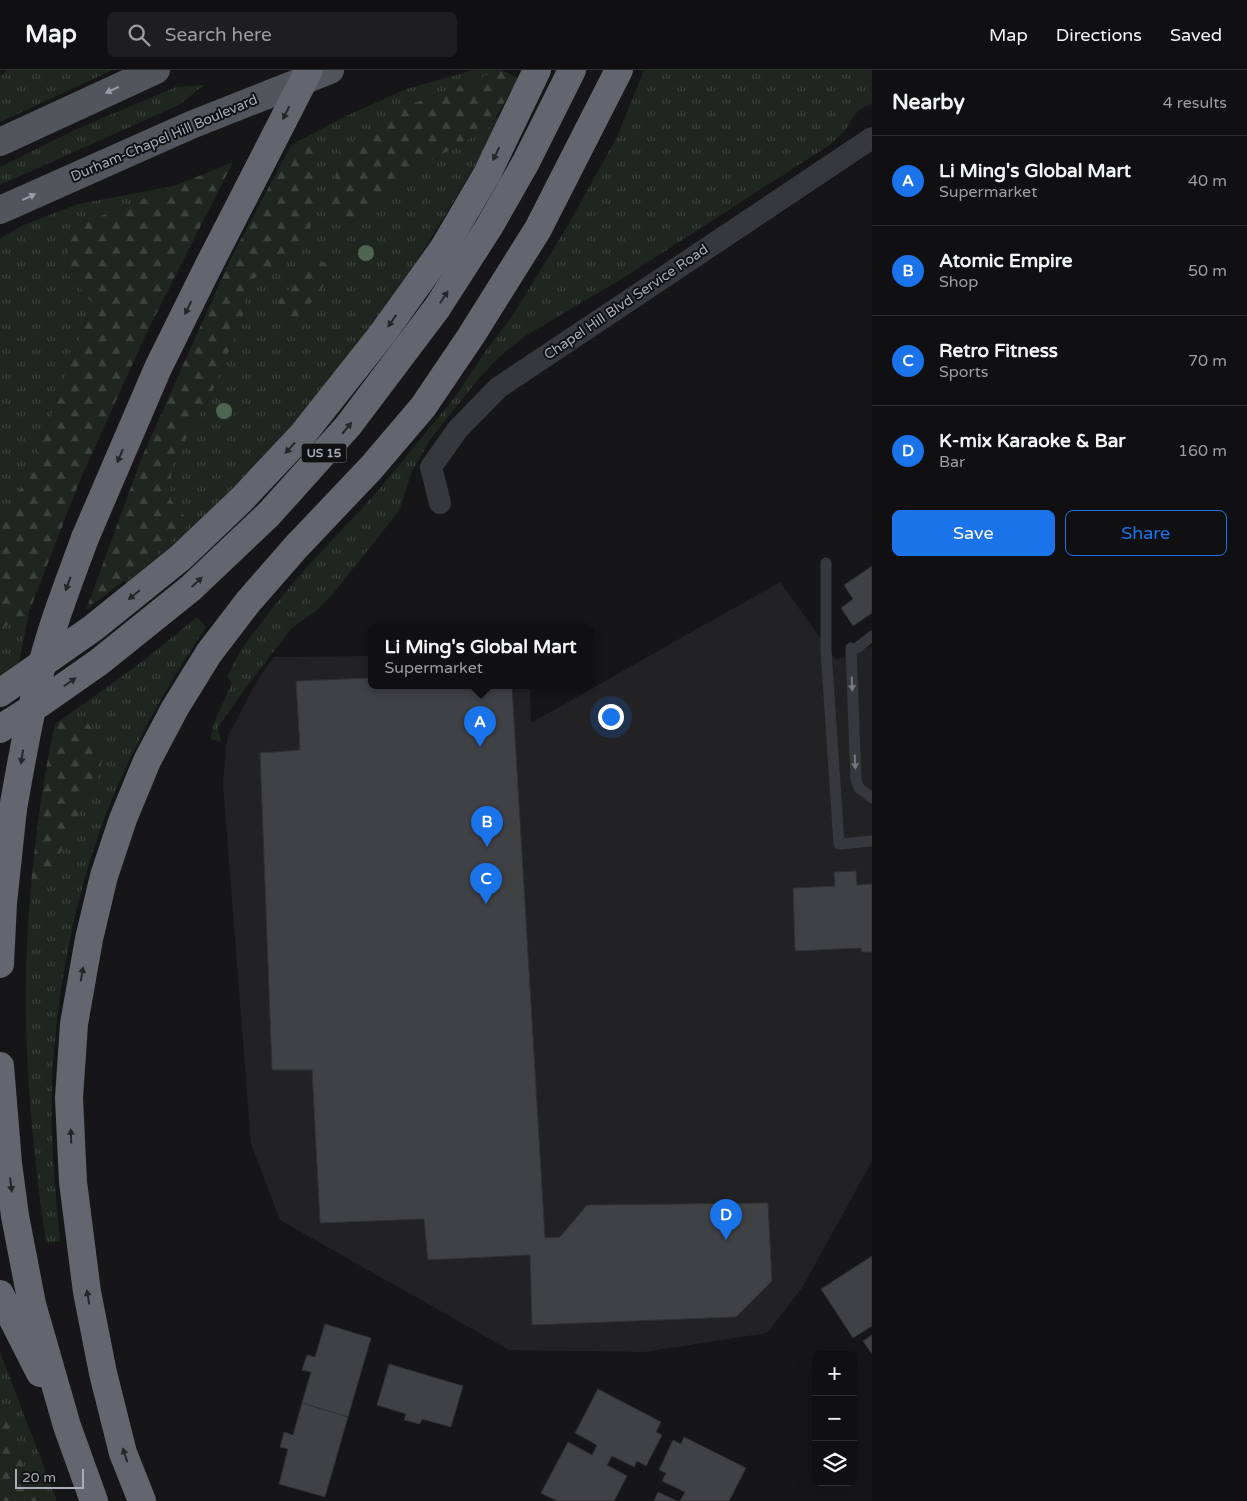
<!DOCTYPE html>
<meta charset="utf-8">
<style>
body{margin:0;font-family:"Varela Round",sans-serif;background:#1e1e20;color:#f1f3f6}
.controls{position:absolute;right:15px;bottom:15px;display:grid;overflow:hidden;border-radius:8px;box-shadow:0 5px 20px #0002}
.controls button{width:45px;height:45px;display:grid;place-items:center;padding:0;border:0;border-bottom:1px solid #303032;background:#101012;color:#f1f3f6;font:25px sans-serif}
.scale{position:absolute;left:15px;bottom:12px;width:69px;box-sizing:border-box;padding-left:5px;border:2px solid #a8adb8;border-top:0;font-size:14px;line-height:18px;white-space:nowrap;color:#a8adb8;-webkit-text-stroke:4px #111113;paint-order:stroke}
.you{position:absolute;left:610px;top:646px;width:18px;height:18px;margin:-12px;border:4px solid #fff;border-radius:50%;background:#1a73e8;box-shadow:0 0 0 8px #1a73e833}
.badge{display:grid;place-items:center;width:32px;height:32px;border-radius:50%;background:#1a73e8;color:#fff;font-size:16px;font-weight:700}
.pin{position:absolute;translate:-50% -41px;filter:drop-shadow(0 1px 2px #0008)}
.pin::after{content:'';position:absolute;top:26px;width:18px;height:15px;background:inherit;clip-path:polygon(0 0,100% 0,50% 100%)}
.popup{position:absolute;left:368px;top:554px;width:225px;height:65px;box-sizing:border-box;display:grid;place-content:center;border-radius:8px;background:#101012;filter:drop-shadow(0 1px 4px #0005);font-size:16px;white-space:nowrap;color:#9c9d9f}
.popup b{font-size:19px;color:#f1f3f6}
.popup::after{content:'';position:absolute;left:50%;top:100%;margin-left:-10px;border:10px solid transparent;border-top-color:#101012}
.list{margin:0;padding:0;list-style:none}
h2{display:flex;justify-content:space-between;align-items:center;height:65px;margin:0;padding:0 20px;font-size:21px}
h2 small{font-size:16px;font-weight:400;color:#9c9d9f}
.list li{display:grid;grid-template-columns:32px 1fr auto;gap:15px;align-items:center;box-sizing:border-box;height:90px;padding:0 20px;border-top:1px solid #303032}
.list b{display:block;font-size:19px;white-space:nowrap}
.list p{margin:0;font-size:16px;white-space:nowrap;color:#9c9d9f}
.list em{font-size:16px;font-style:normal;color:#9c9d9f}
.actions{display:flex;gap:10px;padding:15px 20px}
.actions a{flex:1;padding:11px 0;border:1px solid #1a73e8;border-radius:8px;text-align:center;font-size:18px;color:#1a73e8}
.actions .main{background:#1a73e8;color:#fff}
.icon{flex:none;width:28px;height:28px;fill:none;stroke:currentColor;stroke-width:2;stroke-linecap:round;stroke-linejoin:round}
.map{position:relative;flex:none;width:872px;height:1431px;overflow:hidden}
header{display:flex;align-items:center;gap:30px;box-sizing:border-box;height:70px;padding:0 25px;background:#101012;border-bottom:1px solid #303032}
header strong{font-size:24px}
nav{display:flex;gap:28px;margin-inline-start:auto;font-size:18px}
.search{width:350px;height:45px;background:#1e1e20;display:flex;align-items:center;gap:12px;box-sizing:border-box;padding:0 18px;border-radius:8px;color:#9c9d9f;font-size:19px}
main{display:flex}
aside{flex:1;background:#101012}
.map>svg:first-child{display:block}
</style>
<header>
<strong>Map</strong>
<div class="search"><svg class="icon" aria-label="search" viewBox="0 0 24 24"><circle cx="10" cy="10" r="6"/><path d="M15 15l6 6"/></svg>Search here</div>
<nav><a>Map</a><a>Directions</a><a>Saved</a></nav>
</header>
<main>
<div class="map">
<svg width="872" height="1431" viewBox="0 0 872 1431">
<defs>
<pattern id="grass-tufts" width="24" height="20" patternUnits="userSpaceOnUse" patternTransform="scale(1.25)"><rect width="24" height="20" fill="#1e261f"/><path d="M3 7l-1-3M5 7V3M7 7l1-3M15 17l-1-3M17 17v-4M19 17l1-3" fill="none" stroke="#3c433d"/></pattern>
<pattern id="forest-firs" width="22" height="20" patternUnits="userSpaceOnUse" patternTransform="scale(1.25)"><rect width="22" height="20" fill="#1e261f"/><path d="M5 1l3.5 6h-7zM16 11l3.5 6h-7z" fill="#3c433d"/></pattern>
</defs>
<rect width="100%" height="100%" fill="#161618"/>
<polygon fill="#222225" points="780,512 836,590 872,576 872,1091 802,1218 767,1263 644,1282 509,1280 280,1150 251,1074 223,714 227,668 258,609 274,587 371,586 371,616 530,616 531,653"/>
<g fill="url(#grass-tufts)">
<polygon points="8,0 113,0 0,52 0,6"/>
<polygon points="474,0 501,0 401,38 346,158 424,95 491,56 496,48 505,45 460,121 401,216 336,303 280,369 194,458 128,516 125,510 144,495 190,453 171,430 171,395 213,320 243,247 248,212 300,181 317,69 291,75 344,47 406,19"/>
<path d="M644,0h228v34c-17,6 -17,11 -26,25 -4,5 -10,10 -15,15l-203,131 -103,61 -27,22 -17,18 -49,61 -20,34 -13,40 -68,85 -15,15 -24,17 -42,54 -32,45 3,15 -10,-3 2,-14 19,-42 -5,-6 15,-29 32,-42 33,-39 70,-75 77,-94 33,-49 24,-31 57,-93 49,-88z"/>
<polygon points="204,15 179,35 0,115 0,97 77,59 176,17"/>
<polygon points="174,116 71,158 67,202 93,234 26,411 0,446 0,168 24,155 78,134"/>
<polygon points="29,542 19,592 0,608 0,560"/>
<path d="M197,547l9,10c-40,60 -75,122 -101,190 -31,81 -49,179 -53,265 -2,53 3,106 8,159l-14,2c-17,-117 -26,-227 -16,-345l16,-13 33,-73 18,-31 6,-24 -8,-24 -10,-14 -17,-4 75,-54z"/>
<polygon points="0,1282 57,1431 40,1431 23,1394 0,1330"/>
</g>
<g fill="url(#forest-firs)">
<polygon points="501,0 518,8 491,56 424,95 346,158 330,140 340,79 401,38"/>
<polygon points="317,69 317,140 301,181 248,212 243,247 213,320 171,396 171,430 190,453 144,495 86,540 142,387 230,190 291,75"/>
<polygon points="233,92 147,262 80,410 29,542 0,560 0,446 26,411 93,234 67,202 71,158"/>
<polygon points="315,192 328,193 329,208 300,248 277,249 279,230"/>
<path d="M68,645l17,4 10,14 8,24 -6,24 -18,31 -33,73 -16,13c5,-59 12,-116 25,-174z"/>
<polygon points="0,1330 23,1394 40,1431 0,1431"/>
</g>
<g fill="#404145" stroke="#303034">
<polygon points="872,496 872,543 853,556 841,538 853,529 844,515"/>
<polygon points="371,608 371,616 512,616 545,1168 560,1167 587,1135 768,1133 772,1211 736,1247 532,1255 530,1185 428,1190 424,1149 320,1153 312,1000 272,1000 260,683 300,680 296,611"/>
<polygon points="856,801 857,815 872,814 872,882 862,882 861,878 795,881 793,818 835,816 834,802"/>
<polygon points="872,1186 872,1256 853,1268 821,1219"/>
<polygon points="325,1254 371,1268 348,1347 302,1333 311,1302 302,1300 307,1285 315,1287"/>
<polygon points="872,1265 872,1284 863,1271"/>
<polygon points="389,1294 463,1316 451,1357 422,1349 420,1354 404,1350 406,1344 377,1335"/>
<polygon points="598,1319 661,1352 656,1362 662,1365 646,1396 637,1391 634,1397 612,1386 607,1395 627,1406 614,1431 557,1431 541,1423 568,1372 592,1385 597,1375 575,1363"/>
<polygon points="302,1333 348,1347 325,1427 279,1414 288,1379 280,1377 284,1362 293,1365"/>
<polygon points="684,1367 746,1398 729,1431 680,1431 685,1422 662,1411 666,1403 659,1400 673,1370 681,1374"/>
<polygon points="658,1422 677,1431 654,1431"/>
</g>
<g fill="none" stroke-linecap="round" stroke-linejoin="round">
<g stroke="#37383d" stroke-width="11">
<polyline points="826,493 826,580 839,774 872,771"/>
<polyline points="851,578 856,710 859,718 872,728"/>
<polyline points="857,578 872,566"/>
</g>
<polyline stroke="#37383d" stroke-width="22" points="440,433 431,397 458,359 498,318 872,68"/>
<g stroke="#53555c" stroke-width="28">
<polyline points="0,72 156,0"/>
<polyline points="0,140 191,55 330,0"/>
</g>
<g stroke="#63666e" stroke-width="28">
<polyline points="85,468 158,298 209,195"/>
<polyline points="0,623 93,558 180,488 241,430 303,364 383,263 443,179 487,104 537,0"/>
<polyline points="0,659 39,634 99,592 191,518 269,444 348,356 437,238 489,157 526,92 572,0"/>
<polyline points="0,894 3,833 13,739"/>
<polyline points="0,996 8,1093 15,1146 32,1234 67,1356 94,1431"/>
<polyline points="0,1224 40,1303"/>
<polyline points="142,1431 123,1383 103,1303 87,1222 73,1112 69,1028 74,954 89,869 104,806 123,749 147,691 175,638 209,583 248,532 296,477 371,398 423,337 471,266 538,159 619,0"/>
</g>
<g stroke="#63666e" stroke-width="28">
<polyline points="209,195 309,0"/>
<path d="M13,739c8,-46 16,-91 27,-136 11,-46 29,-91 45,-135"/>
</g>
</g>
<g fill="#506452">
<circle cx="366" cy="183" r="8"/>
<circle cx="224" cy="341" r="8"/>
</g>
<defs><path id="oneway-solid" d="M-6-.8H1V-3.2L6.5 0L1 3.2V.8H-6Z" transform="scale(1.25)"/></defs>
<g fill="#979ba6">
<use href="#oneway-solid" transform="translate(112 20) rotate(155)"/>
<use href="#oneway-solid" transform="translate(29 127) rotate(-25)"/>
</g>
<g fill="#26262a">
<use href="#oneway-solid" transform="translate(286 43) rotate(117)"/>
<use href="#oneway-solid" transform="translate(496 84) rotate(116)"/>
<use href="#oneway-solid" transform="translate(444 227) rotate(-57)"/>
<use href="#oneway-solid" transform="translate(188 238) rotate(116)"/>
<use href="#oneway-solid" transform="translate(392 251) rotate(125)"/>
<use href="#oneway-solid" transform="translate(347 358) rotate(-50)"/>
<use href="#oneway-solid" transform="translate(290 378) rotate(133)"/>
<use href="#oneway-solid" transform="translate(120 386) rotate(113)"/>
<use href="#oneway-solid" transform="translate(197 512) rotate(-43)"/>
<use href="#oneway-solid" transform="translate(68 514) rotate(110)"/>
<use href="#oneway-solid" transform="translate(134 525) rotate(141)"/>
<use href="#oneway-solid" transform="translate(70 612) rotate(-35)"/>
<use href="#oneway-solid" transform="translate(22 687) rotate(99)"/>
<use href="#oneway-solid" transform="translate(82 904) rotate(-80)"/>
<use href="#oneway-solid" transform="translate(71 1066) rotate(-92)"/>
<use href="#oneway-solid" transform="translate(11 1115) rotate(83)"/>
<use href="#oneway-solid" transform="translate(88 1227) rotate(-100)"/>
<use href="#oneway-solid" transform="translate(125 1385) rotate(-109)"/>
</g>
<g fill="#757881">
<use href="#oneway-solid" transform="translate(852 614) rotate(88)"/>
<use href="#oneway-solid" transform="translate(855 692) rotate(87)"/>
</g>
<g text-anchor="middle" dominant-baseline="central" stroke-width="4" stroke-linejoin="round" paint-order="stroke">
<rect fill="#111113" stroke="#7b7e86" stroke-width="1" x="301.5" y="373.5" width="45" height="19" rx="4"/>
<g font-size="12" font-weight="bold" fill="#a8adb8">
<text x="324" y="383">US 15</text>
</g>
<g font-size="14" fill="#a8adb8" stroke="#111113">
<text transform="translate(164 68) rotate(-23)">Durham-Chapel Hill Boulevard</text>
<text transform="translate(626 232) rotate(-34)">Chapel Hill Blvd Service Road</text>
</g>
</g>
</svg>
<div class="controls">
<button>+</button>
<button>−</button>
<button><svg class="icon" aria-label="layers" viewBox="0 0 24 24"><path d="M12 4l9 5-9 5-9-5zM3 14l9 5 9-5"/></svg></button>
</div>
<div class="scale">20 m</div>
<div class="you"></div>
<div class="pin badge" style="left:480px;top:677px">A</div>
<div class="popup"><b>Li Ming's Global Mart</b>Supermarket</div>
<div class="pin badge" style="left:487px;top:777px">B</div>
<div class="pin badge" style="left:486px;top:834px">C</div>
<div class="pin badge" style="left:726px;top:1170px">D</div>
</div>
<aside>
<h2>Nearby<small>4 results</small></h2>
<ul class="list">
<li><span class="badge">A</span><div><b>Li Ming's Global Mart</b><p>Supermarket</p></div><em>40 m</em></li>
<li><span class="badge">B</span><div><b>Atomic Empire</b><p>Shop</p></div><em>50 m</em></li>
<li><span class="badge">C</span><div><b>Retro Fitness</b><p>Sports</p></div><em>70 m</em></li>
<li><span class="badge">D</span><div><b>K-mix Karaoke &amp; Bar</b><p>Bar</p></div><em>160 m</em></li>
</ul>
<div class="actions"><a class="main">Save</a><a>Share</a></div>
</aside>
</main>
